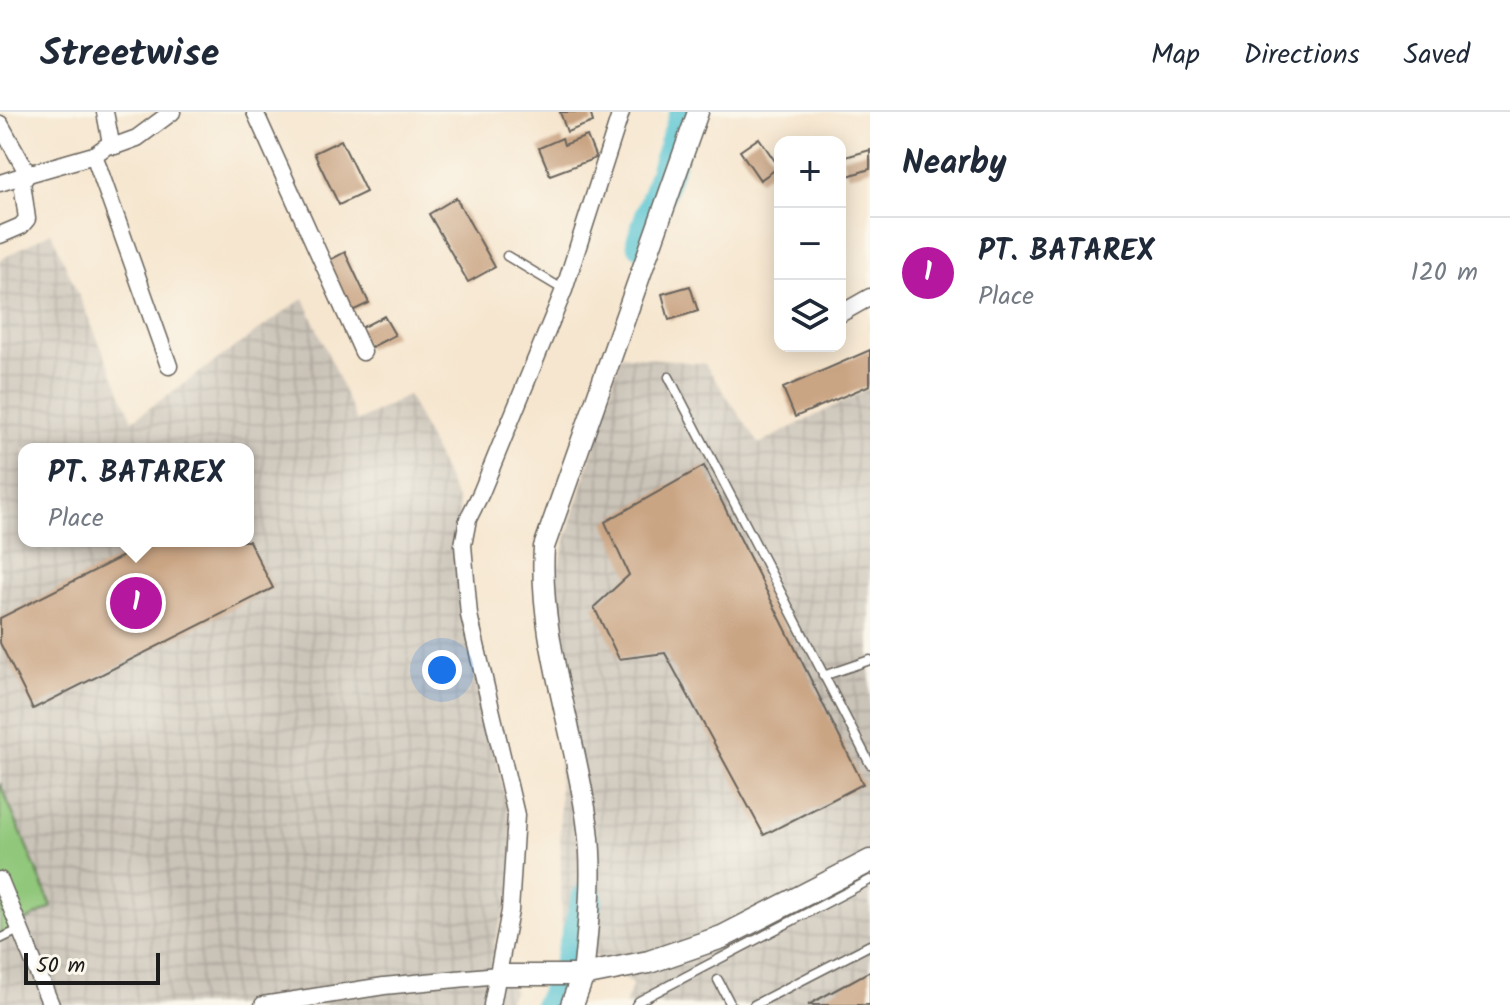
<!DOCTYPE html>
<meta charset="utf-8">
<style>
body{margin:0;font-family:Kalam,sans-serif;background:#f6f6f7;color:#1f2937}
.controls{position:absolute;right:24px;top:24px;display:grid;overflow:hidden;border-radius:16px;box-shadow:0 4px 20px #0003}
.controls button{width:72px;height:72px;display:grid;place-items:center;padding:0;border:0;border-bottom:2px solid #e0e1e3;background:#fff;color:#1f2937;font:40px sans-serif}
.scale{position:absolute;left:24px;bottom:20px;width:136px;box-sizing:border-box;padding-left:8px;border:4px solid #1c1c1c;border-top:0;font-size:22px;line-height:28px;white-space:nowrap;color:#1c1c1c;-webkit-text-stroke:6px #fbf7ec;paint-order:stroke}
.you{position:absolute;left:442px;top:558px;width:28px;height:28px;margin:-20px;border:6px solid #fff;border-radius:50%;background:#1a73e8;box-shadow:0 0 0 12px #1a73e833}
.badge{display:grid;place-items:center;width:52px;height:52px;border-radius:50%;background:#b5179e;color:#fff;font-size:26px;font-weight:700}
.pin{position:absolute;translate:-50% -50%;border:4px solid #fff;box-shadow:0 2px 8px #0006}
.popup{position:absolute;left:18px;top:331px;width:236px;height:104px;box-sizing:border-box;display:grid;place-content:center;border-radius:16px;background:#fff;filter:drop-shadow(0 2px 6px #0005);font-size:26px;white-space:nowrap;color:#747a83}
.popup b{font-size:30px;color:#1f2937}
.popup::after{content:'';position:absolute;left:50%;top:100%;margin-left:-16px;border:16px solid transparent;border-top-color:#fff}
.list{margin:0;padding:0;list-style:none}
h2{display:flex;justify-content:space-between;align-items:center;height:104px;margin:0;padding:0 32px;font-size:34px}
h2 small{font-size:26px;font-weight:400;color:#747a83}
.list li{display:grid;grid-template-columns:52px 1fr auto;gap:24px;align-items:center;box-sizing:border-box;height:112px;padding:0 32px;border-top:2px solid #e0e1e3}
.list b{display:block;font-size:30px;white-space:nowrap}
.list p{margin:0;font-size:26px;white-space:nowrap;color:#747a83}
.list em{font-size:26px;font-style:normal;color:#747a83}
.icon{flex:none;width:44px;height:44px;fill:none;stroke:currentColor;stroke-width:2;stroke-linecap:round;stroke-linejoin:round}
.map{position:relative;flex:none;width:870px;height:893px;overflow:hidden}
header{display:flex;align-items:center;gap:48px;box-sizing:border-box;height:112px;padding:0 40px;background:#fff;border-bottom:2px solid #e0e1e3}
header strong{font-size:38px}
nav{display:flex;gap:44px;margin-inline-start:auto;font-size:28px}
main{display:flex}
aside{flex:1;background:#fff}
.map>svg:first-child{display:block}
</style>
<header>
<strong>Streetwise</strong>
<nav><a>Map</a><a>Directions</a><a>Saved</a></nav>
</header>
<main>
<div class="map">
<svg width="870" height="893" viewBox="0 0 870 893">
<defs>
<pattern id="industrial-grid" width="8" height="8" patternUnits="userSpaceOnUse" patternTransform="scale(2)"><rect width="8" height="8" fill="#cac3b8"/><path d="M0 4h8M4 0v8" fill="none" stroke="#ada79e"/></pattern>
</defs>
<rect width="100%" height="100%" fill="#fbf7ec"/>
<filter id="ink" filterUnits="userSpaceOnUse"><feTurbulence type="fractalNoise" baseFrequency=".0125" numOctaves="2"/><feDisplacementMap in="SourceGraphic" scale="16" xChannelSelector="R" yChannelSelector="G"/><feConvolveMatrix kernelMatrix="1 2 1 2 8 2 1 2 1" color-interpolation-filters="sRGB"/></filter>
<filter id="wash" filterUnits="userSpaceOnUse"><feTurbulence type="fractalNoise" baseFrequency=".006" numOctaves="4" result="noise"/><feDisplacementMap in="SourceGraphic" scale="32" xChannelSelector="R" yChannelSelector="G"/><feGaussianBlur stdDeviation="1.8" result="paint"/><feColorMatrix in="noise" values="0 0 0 0 0 0 0 0 0 0 0 0 0 0 0 0 0 1.4 0 .05"/><feComposite in="paint" operator="in"/></filter>
<g filter="url(#wash)">
<rect width="100%" height="100%" fill="#f6e6cf"/>
<g fill="url(#industrial-grid)" fill-rule="evenodd">
<path d="M51,120l82,188 171,-122 53,124 51,-27 50,107 14,135 47,229 -25,78 20,47 -9,14h-505v-70l51,-29 -51,-123v-523zM24,337h224v92h-224z"/>
<polygon points="621,243 705,252 759,332 870,276 870,893 625,893 633,872 562,822 556,462"/>
</g>
<polygon fill="#90c77a" stroke="#56724b" stroke-width="2" points="0,671 52,795 0,823"/>
<g fill="none" stroke-linecap="round" stroke-linejoin="round">
<g stroke="#59c5d2" stroke-width="32">
<polyline points="642,130 686,0"/>
<polyline points="550,893 567,860 587,787"/>
</g>
</g>
<g id="blocks">
<g fill="#caa584">
<polygon points="560,0 590,0 593,10 567,20"/>
<polygon points="587,24 596,46 550,63 539,36 562,26 564,33"/>
<polygon points="759,26 779,55 760,68 740,39"/>
<polygon points="341,28 366,80 339,93 314,41"/>
<polygon points="870,38 870,57 848,64 842,46"/>
<polygon points="456,86 495,155 468,170 429,102"/>
<polygon points="345,140 369,191 348,201 324,151"/>
<polygon points="690,174 698,199 669,208 662,182"/>
<polygon points="384,204 395,223 368,237 357,218"/>
<polygon points="870,238 870,273 795,305 783,276"/>
<polygon points="704,354 863,672 764,723 665,541 619,547 594,495 629,463 605,410"/>
<polygon points="153,429 249,429 273,476 33,597 0,531 0,506"/>
<polygon points="870,859 870,893 808,893"/>
</g>
</g>
</g>
<g filter="url(#ink)">
<use href="#blocks" fill-opacity="0" stroke="#68635b" stroke-width="2"/>
<g fill="none" stroke-linecap="round" stroke-linejoin="round">
<defs>
<g id="service">
<polyline points="507,144 564,178"/>
<polyline points="669,265 870,652"/>
<polyline points="823,564 870,548"/>
<polyline points="0,827 19,818"/>
<polyline points="718,868 731,893"/>
<polyline points="636,893 639,889 870,768"/>
<polyline points="754,893 870,833"/>
</g>
<g id="minor">
<polyline points="105,0 111,31 115,34 137,26 172,0"/>
<polyline points="255,0 363,240"/>
<polyline points="0,12 28,62 0,71"/>
<polyline points="94,43 169,254"/>
<polyline points="0,123 21,114 27,107 22,70 28,62 94,43 111,31"/>
<polyline points="840,202 870,185"/>
<polyline points="0,768 51,893"/>
<polyline points="263,893 384,874 498,863"/>
<polyline points="492,893 510,799 516,703 469,503 463,433 468,407 481,381 564,178 621,0"/>
</g>
<path id="tertiary" d="M498,863h85c5,-48 11,-98 5,-146 -11,-94 -50,-187 -44,-282l154,-435"/>
<polyline id="secondary" points="572,893 583,863 649,850 722,825 870,749"/>
</defs>
<use href="#service" stroke="#68635b" stroke-width="11"/>
<use href="#minor" stroke="#68635b" stroke-width="19"/>
<use href="#tertiary" stroke="#68635b" stroke-width="23"/>
<use href="#secondary" stroke="#68635b" stroke-width="25"/>
<use href="#service" stroke="#fff" stroke-width="8"/>
<use href="#minor" stroke="#fff" stroke-width="16"/>
<use href="#tertiary" stroke="#fff" stroke-width="20"/>
<use href="#secondary" stroke="#fff" stroke-width="22"/>
</g>
</g>
</svg>
<div class="controls">
<button>+</button>
<button>−</button>
<button><svg class="icon" aria-label="layers" viewBox="0 0 24 24"><path d="M12 4l9 5-9 5-9-5zM3 14l9 5 9-5"/></svg></button>
</div>
<div class="scale">50 m</div>
<div class="you"></div>
<div class="pin badge" style="left:136px;top:491px">1</div>
<div class="popup"><b>PT. BATAREX</b>Place</div>
</div>
<aside>
<h2>Nearby<small></small></h2>
<ul class="list">
<li><span class="badge">1</span><div><b>PT. BATAREX</b><p>Place</p></div><em>120 m</em></li>
</ul>
</aside>
</main>
